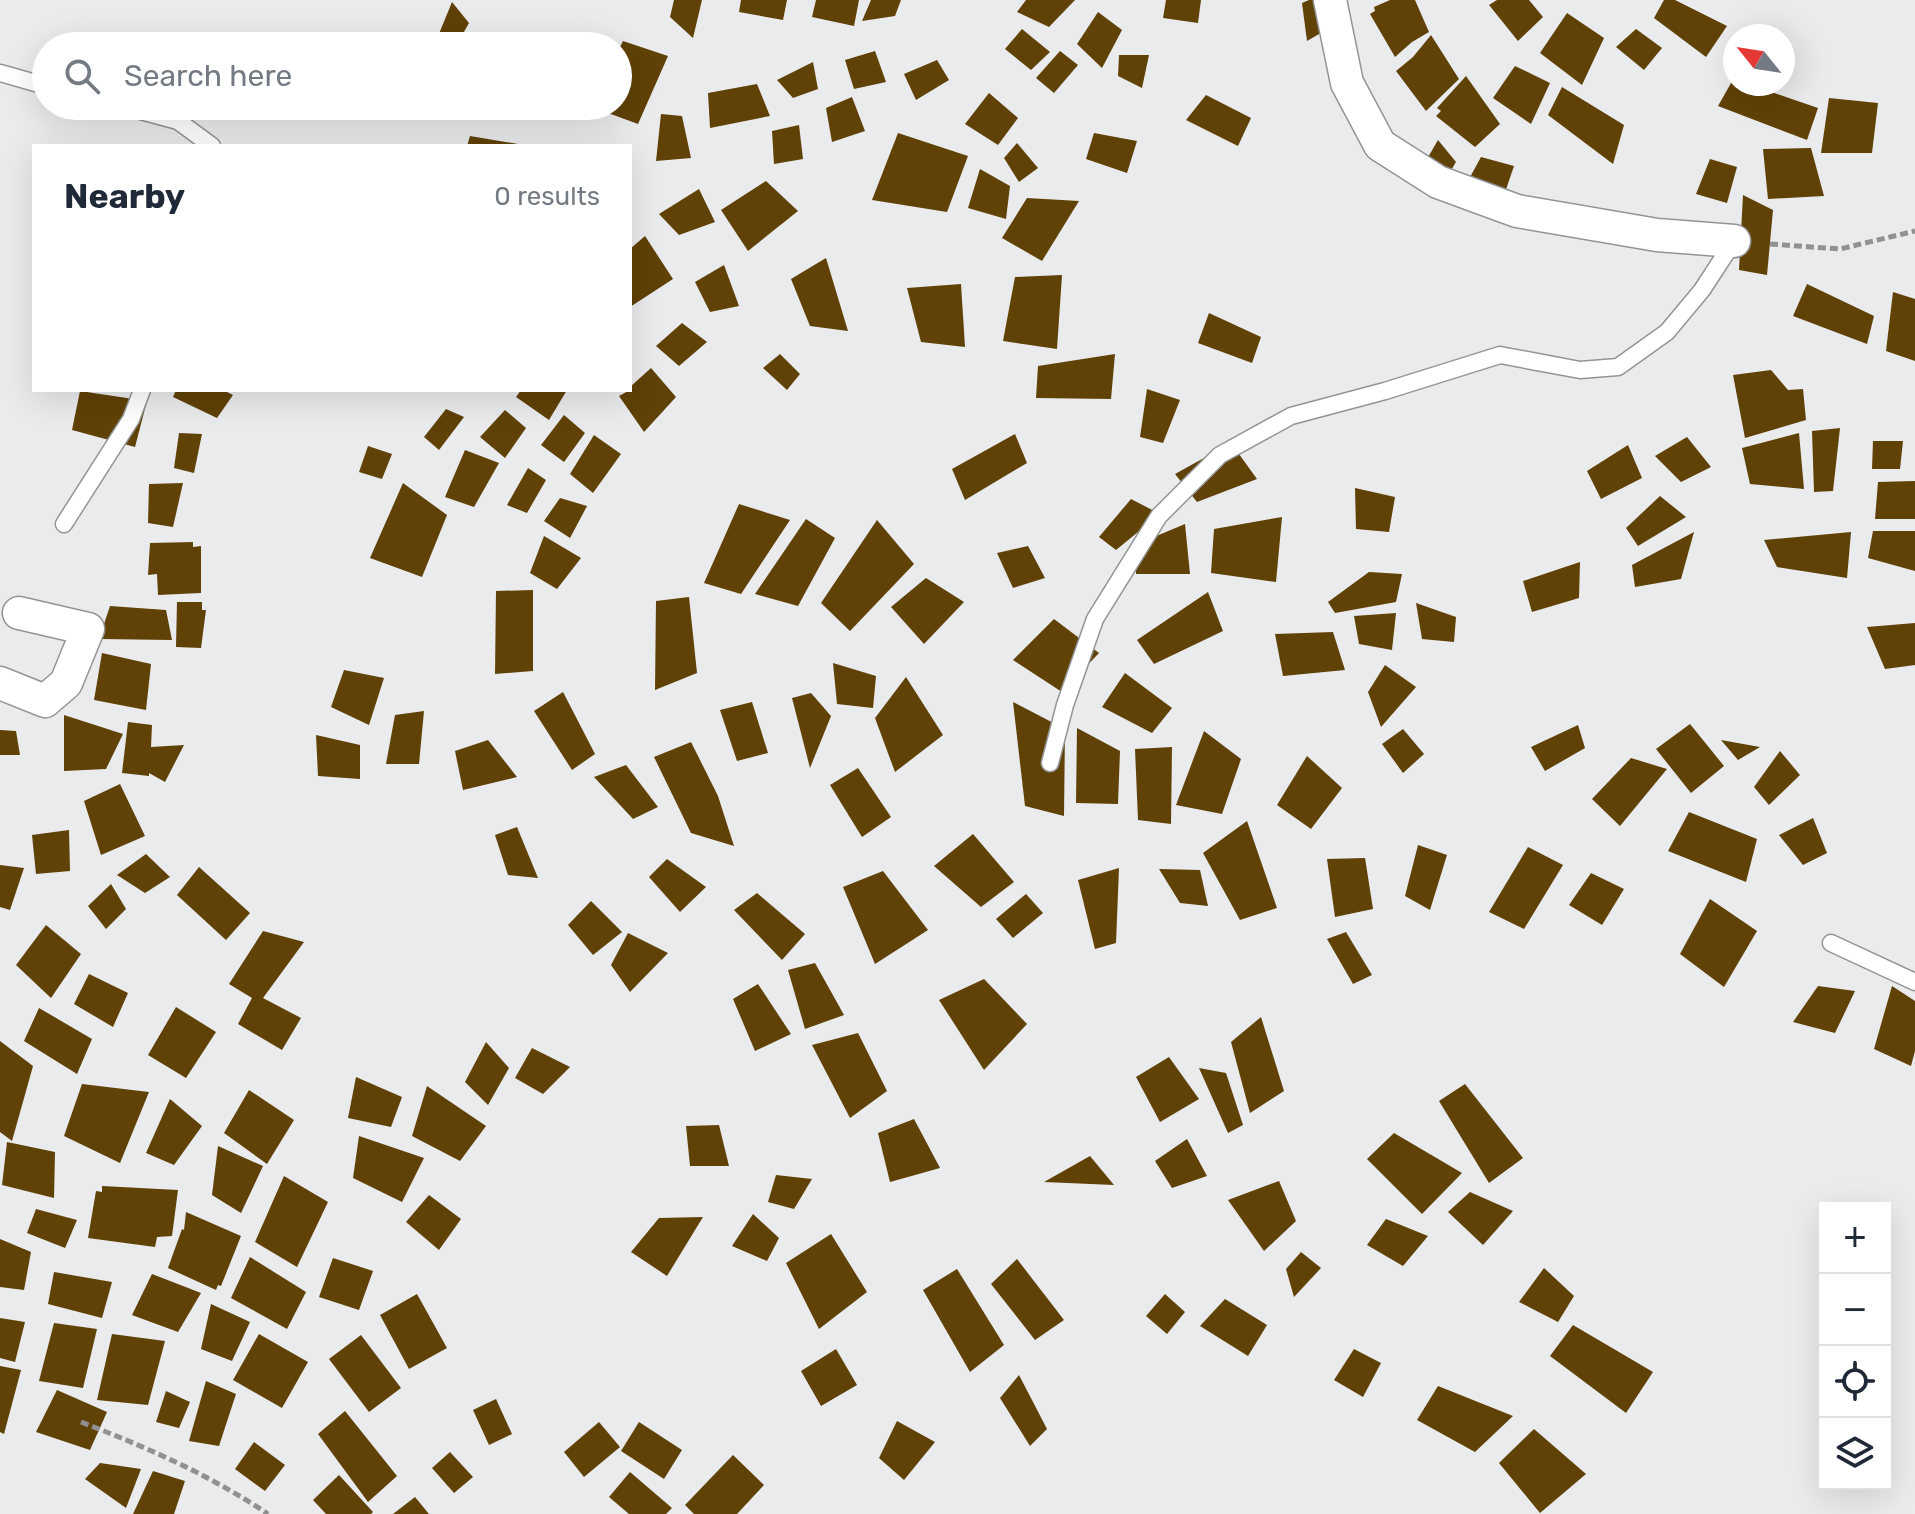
<!DOCTYPE html>
<meta charset="utf-8">
<style>
body{margin:0;font-family:Rubik,sans-serif;background:#f2f2f3;color:#1f2937}
.controls{position:absolute;right:24px;bottom:24px;display:grid;overflow:hidden;border-radius:0px;box-shadow:0 8px 32px #0002}
.controls button{width:72px;height:72px;display:grid;place-items:center;padding:0;border:0;border-bottom:2px solid #e0e1e3;background:#fff;color:#1f2937;font:40px sans-serif}
.compass{position:absolute;left:1723px;top:24px;width:72px;height:72px;border-radius:50%;background:#fff;box-shadow:0 8px 32px #0002;rotate:300deg}
.list{margin:0;padding:0;list-style:none}
h2{display:flex;justify-content:space-between;align-items:center;height:104px;margin:0;padding:0 32px;font-size:34px}
h2 small{font-size:26px;font-weight:400;color:#747a83}
.icon{flex:none;width:44px;height:44px;fill:none;stroke:currentColor;stroke-width:2;stroke-linecap:round;stroke-linejoin:round}
.map{position:relative;flex:none;width:1915px;height:1514px;overflow:hidden}
.search{position:absolute;background:#fff;box-shadow:0 8px 32px #0002;left:32px;top:32px;width:600px;height:88px;display:flex;align-items:center;gap:20px;box-sizing:border-box;padding:0 28px;border-radius:44px;color:#747a83;font-size:30px}
.panel{position:absolute;background:#fff;box-shadow:0 8px 32px #0002;left:32px;top:144px;width:600px;height:248px;border-radius:0px}
.map>svg:first-child{display:block}
</style>
<div class="map">
<svg width="1915" height="1514" viewBox="0 0 1915 1514">
<rect width="100%" height="100%" fill="#eaebed"/>
<g fill="#604106">
<polygon points="674,0 702,0 693,38 670,17"/>
<polygon points="741,0 787,0 783,20 739,12"/>
<polygon points="816,0 859,0 854,26 812,17"/>
<polygon points="871,0 901,0 895,16 862,21"/>
<polygon points="1026,0 1075,0 1049,27 1017,12"/>
<polygon points="1166,0 1201,0 1198,23 1163,18"/>
<polygon points="1309,0 1344,0 1343,20 1307,41 1302,3"/>
<polygon points="1390,0 1415,0 1429,32 1412,42 1395,57 1370,14 1375,11 1374,7"/>
<polygon points="1497,0 1529,0 1543,17 1518,41 1489,5"/>
<polygon points="1664,0 1675,0 1727,26 1706,57 1654,18"/>
<polygon points="452,2 469,23 456,46 434,46"/>
<polygon points="1098,12 1122,30 1102,68 1077,44"/>
<polygon points="1567,13 1604,38 1582,85 1540,53"/>
<polygon points="1022,29 1050,52 1031,70 1005,49"/>
<polygon points="1636,29 1662,48 1644,70 1616,47"/>
<polygon points="550,35 588,41 584,46 548,46"/>
<polygon points="1431,35 1459,79 1426,111 1396,71 1413,57"/>
<polygon points="623,41 668,56 638,124 589,106 618,106 618,51"/>
<polygon points="875,51 886,82 854,89 845,60"/>
<polygon points="1060,51 1078,65 1054,93 1036,78"/>
<polygon points="1119,55 1149,55 1142,88 1118,76"/>
<polygon points="937,60 949,80 916,100 904,74"/>
<polygon points="813,62 818,89 793,98 777,80"/>
<polygon points="1515,66 1550,83 1531,124 1493,98"/>
<polygon points="1466,76 1500,124 1475,147 1436,116 1441,111 1437,108"/>
<polygon points="1735,76 1735,84 1748,84 1818,108 1807,140 1718,106"/>
<polygon points="757,84 770,116 710,128 708,93"/>
<polygon points="1562,87 1624,125 1613,164 1548,115"/>
<polygon points="989,93 1018,118 998,145 965,124"/>
<polygon points="1206,95 1251,118 1238,146 1186,120"/>
<polygon points="852,97 865,131 832,142 826,108"/>
<polygon points="1829,98 1878,103 1872,153 1821,153"/>
<polygon points="661,114 682,116 691,158 656,161"/>
<polygon points="799,125 803,159 774,164 772,131"/>
<polygon points="898,133 968,156 947,212 872,200"/>
<polygon points="1094,133 1137,141 1127,173 1086,159"/>
<polygon points="470,136 518,144 518,146 467,146"/>
<polygon points="1438,140 1456,162 1444,182 1420,171"/>
<polygon points="1017,143 1038,168 1019,182 1004,158"/>
<polygon points="1811,148 1824,196 1768,199 1763,149"/>
<polygon points="1481,157 1514,166 1501,204 1463,190"/>
<polygon points="1710,159 1737,167 1727,203 1696,194"/>
<polygon points="980,169 1010,186 1006,219 968,208"/>
<polygon points="766,181 798,211 748,251 721,210"/>
<polygon points="699,189 715,222 679,235 659,214"/>
<polygon points="1743,195 1773,210 1767,275 1739,270"/>
<polygon points="1027,198 1079,201 1042,261 1002,238"/>
<polygon points="645,236 673,279 630,307 630,249"/>
<polygon points="826,258 848,331 810,326 791,279"/>
<polygon points="724,265 739,306 710,312 695,282"/>
<polygon points="1062,275 1057,349 1003,341 1015,277"/>
<polygon points="961,284 965,347 921,342 907,288"/>
<polygon points="1807,284 1874,316 1867,344 1793,316"/>
<polygon points="1893,292 1915,299 1915,361 1886,351"/>
<polygon points="1209,313 1261,337 1252,363 1198,343"/>
<polygon points="682,323 707,342 679,366 656,346"/>
<polygon points="780,354 800,374 787,390 763,368"/>
<polygon points="1115,354 1111,399 1036,398 1038,366"/>
<polygon points="651,368 676,397 644,432 619,396 630,390 630,387"/>
<polygon points="1771,370 1788,390 1803,389 1806,420 1745,438 1733,375"/>
<polygon points="1147,389 1180,400 1163,443 1140,437"/>
<polygon points="176,390 223,390 233,395 217,418 173,397"/>
<polygon points="521,390 567,390 549,420 516,397"/>
<polygon points="80,391 147,401 135,447 72,430"/>
<polygon points="446,409 464,417 439,450 424,437"/>
<polygon points="505,410 526,428 505,458 480,437"/>
<polygon points="564,415 585,433 564,462 541,445"/>
<polygon points="1840,428 1833,491 1814,492 1812,431"/>
<polygon points="179,433 202,434 194,473 174,468"/>
<polygon points="1799,433 1804,489 1750,484 1742,448"/>
<polygon points="1015,434 1027,463 965,500 952,469"/>
<polygon points="594,435 621,454 593,493 570,474"/>
<polygon points="1687,437 1711,467 1681,482 1655,456"/>
<polygon points="1873,441 1903,441 1900,469 1872,469"/>
<polygon points="1231,443 1257,479 1197,502 1175,474"/>
<polygon points="1628,445 1642,478 1601,499 1587,471"/>
<polygon points="368,446 392,454 382,479 359,472"/>
<polygon points="465,450 499,463 474,507 445,497"/>
<polygon points="528,468 546,480 527,513 507,505"/>
<polygon points="1915,481 1915,519 1875,519 1878,482"/>
<polygon points="183,483 173,527 148,523 149,484"/>
<polygon points="403,483 447,515 422,577 370,558"/>
<polygon points="1355,488 1395,497 1389,532 1356,529"/>
<polygon points="1660,496 1686,517 1638,546 1626,528"/>
<polygon points="560,498 587,506 570,538 544,521"/>
<polygon points="1131,499 1160,514 1116,550 1099,537"/>
<polygon points="739,504 790,520 741,594 704,583"/>
<polygon points="1282,517 1276,582 1211,573 1214,529"/>
<polygon points="806,519 835,538 798,606 755,594"/>
<polygon points="877,520 914,564 850,631 821,603"/>
<polygon points="1185,524 1190,574 1136,574 1135,545"/>
<polygon points="1873,531 1915,531 1915,571 1868,558"/>
<polygon points="1694,532 1681,579 1635,587 1632,565"/>
<polygon points="1851,532 1847,578 1777,567 1764,540"/>
<polygon points="544,536 581,558 557,589 530,573"/>
<polygon points="193,542 193,547 201,546 201,593 158,595 157,574 148,575 150,543"/>
<polygon points="1028,546 1045,578 1013,588 997,553"/>
<polygon points="1580,562 1579,598 1532,612 1523,581"/>
<polygon points="1369,572 1402,574 1396,602 1335,613 1328,602"/>
<polygon points="926,578 964,602 924,644 891,607"/>
<polygon points="533,590 533,671 495,674 496,591"/>
<polygon points="1208,592 1223,631 1154,664 1137,640"/>
<polygon points="689,597 697,673 655,690 656,601"/>
<polygon points="177,602 202,602 202,610 206,610 201,648 176,647"/>
<polygon points="1416,603 1456,617 1454,642 1422,639"/>
<polygon points="110,606 166,610 172,640 99,639"/>
<polygon points="1396,613 1392,650 1359,644 1354,616"/>
<polygon points="1054,619 1099,653 1062,692 1013,660"/>
<polygon points="1915,623 1915,665 1885,669 1867,627"/>
<polygon points="1333,632 1345,670 1283,676 1275,634"/>
<polygon points="102,653 151,664 146,710 94,700"/>
<polygon points="833,663 876,676 873,708 837,704"/>
<polygon points="1385,665 1416,687 1381,727 1368,692"/>
<polygon points="344,670 384,678 369,725 331,707"/>
<polygon points="1125,673 1172,708 1152,733 1102,707"/>
<polygon points="906,677 943,735 895,772 875,718"/>
<polygon points="563,692 595,754 572,770 534,711"/>
<polygon points="811,693 831,716 810,768 792,698"/>
<polygon points="752,702 768,753 737,761 720,710"/>
<polygon points="1013,702 1065,729 1064,816 1025,806"/>
<polygon points="424,711 419,764 386,764 395,715"/>
<polygon points="64,715 123,734 106,769 64,771"/>
<polygon points="128,722 152,725 151,747 184,745 165,782 149,773 149,776 122,773"/>
<polygon points="1690,724 1724,766 1691,793 1656,749"/>
<polygon points="1578,725 1585,748 1545,771 1531,747"/>
<polygon points="1077,728 1120,751 1118,804 1076,803"/>
<polygon points="1403,729 1424,754 1403,773 1382,744"/>
<polygon points="0,730 16,731 20,755 0,755"/>
<polygon points="1204,731 1241,759 1222,814 1176,805"/>
<polygon points="316,735 360,745 360,779 318,776"/>
<polygon points="488,740 517,777 463,790 455,751"/>
<polygon points="1721,740 1760,747 1738,760"/>
<polygon points="691,742 718,796 734,846 691,833 654,757"/>
<polygon points="1172,747 1171,824 1138,820 1135,749"/>
<polygon points="1780,751 1800,775 1769,805 1754,787"/>
<polygon points="1307,756 1342,788 1311,829 1277,805"/>
<polygon points="1631,758 1667,769 1620,826 1592,799"/>
<polygon points="626,765 658,807 633,819 594,777"/>
<polygon points="858,768 891,817 862,837 830,785"/>
<polygon points="120,784 145,836 101,855 84,801"/>
<polygon points="1689,812 1757,839 1746,882 1668,851"/>
<polygon points="1813,818 1827,853 1803,865 1779,835"/>
<polygon points="1247,821 1277,908 1240,920 1203,853"/>
<polygon points="517,827 538,878 508,875 495,835"/>
<polygon points="69,830 70,871 36,874 32,835"/>
<polygon points="973,834 1014,882 981,907 934,866"/>
<polygon points="1418,845 1447,855 1430,910 1405,896"/>
<polygon points="1528,847 1563,865 1524,929 1489,912"/>
<polygon points="146,854 170,877 145,893 117,875"/>
<polygon points="1365,858 1373,909 1335,917 1327,859"/>
<polygon points="667,859 706,887 680,912 649,877"/>
<polygon points="0,865 24,868 10,910 0,907"/>
<polygon points="199,867 250,913 226,940 177,895"/>
<polygon points="1119,868 1116,943 1095,949 1078,880"/>
<polygon points="1159,869 1200,870 1208,906 1180,903"/>
<polygon points="883,871 928,930 875,964 843,887"/>
<polygon points="1591,873 1624,889 1602,925 1569,905"/>
<polygon points="111,884 126,909 106,929 88,906"/>
<polygon points="757,893 805,934 782,960 734,910"/>
<polygon points="1026,894 1043,913 1013,938 996,919"/>
<polygon points="1710,899 1757,931 1724,987 1680,954"/>
<polygon points="591,901 622,932 593,955 568,925"/>
<polygon points="46,925 81,954 51,998 16,965"/>
<polygon points="263,931 304,942 263,998 301,1018 282,1050 238,1024 252,998 229,984"/>
<polygon points="1346,932 1372,975 1353,984 1327,939"/>
<polygon points="628,933 668,953 630,992 611,965"/>
<polygon points="815,963 844,1015 805,1029 788,970"/>
<polygon points="89,974 128,993 113,1027 74,1004"/>
<polygon points="984,979 1027,1024 984,1070 939,1000"/>
<polygon points="758,984 791,1034 755,1051 733,999"/>
<polygon points="1818,986 1855,991 1835,1033 1793,1022"/>
<polygon points="1892,986 1915,1001 1915,1051 1911,1066 1874,1049"/>
<polygon points="176,1007 216,1032 186,1078 148,1055"/>
<polygon points="39,1008 92,1039 77,1074 24,1041"/>
<polygon points="1261,1017 1284,1091 1250,1113 1231,1042"/>
<polygon points="858,1033 887,1091 850,1118 812,1045"/>
<polygon points="0,1041 33,1066 12,1141 0,1132"/>
<polygon points="486,1042 509,1068 488,1105 465,1082"/>
<polygon points="532,1048 570,1067 543,1094 515,1078"/>
<polygon points="1169,1057 1199,1099 1160,1122 1136,1077"/>
<polygon points="1199,1068 1226,1073 1243,1125 1228,1133"/>
<polygon points="356,1077 402,1097 391,1127 348,1118"/>
<polygon points="82,1084 149,1092 120,1163 64,1136"/>
<polygon points="1465,1084 1523,1158 1489,1183 1439,1101"/>
<polygon points="427,1086 486,1126 460,1161 412,1136"/>
<polygon points="249,1090 294,1120 267,1164 224,1133"/>
<polygon points="170,1099 202,1126 174,1165 146,1153"/>
<polygon points="914,1119 940,1168 890,1182 878,1133"/>
<polygon points="719,1125 729,1166 690,1166 686,1126"/>
<polygon points="1394,1133 1462,1173 1422,1214 1367,1159"/>
<polygon points="359,1136 424,1158 402,1202 353,1178"/>
<polygon points="1187,1139 1207,1176 1172,1188 1155,1161"/>
<polygon points="7,1142 55,1152 54,1198 2,1185"/>
<polygon points="218,1146 263,1166 241,1213 212,1195"/>
<polygon points="1090,1156 1114,1185 1044,1182"/>
<polygon points="776,1175 812,1179 794,1209 768,1202"/>
<polygon points="284,1176 328,1202 297,1267 255,1242"/>
<polygon points="1279,1181 1296,1221 1264,1251 1228,1200"/>
<polygon points="102,1186 178,1190 172,1236 157,1237 155,1247 88,1238 96,1191 102,1192"/>
<polygon points="1470,1192 1513,1211 1483,1245 1448,1212"/>
<polygon points="429,1195 461,1219 439,1250 406,1222"/>
<polygon points="36,1209 77,1220 65,1248 27,1233"/>
<polygon points="186,1212 241,1236 221,1286 218,1285 216,1290 168,1268 182,1229 184,1230"/>
<polygon points="753,1214 779,1238 767,1261 732,1246"/>
<polygon points="703,1217 667,1276 631,1252 659,1218"/>
<polygon points="1386,1219 1428,1236 1403,1266 1367,1245"/>
<polygon points="831,1234 867,1292 819,1329 786,1263"/>
<polygon points="0,1239 31,1252 24,1290 0,1287"/>
<polygon points="1301,1252 1321,1268 1294,1297 1286,1269"/>
<polygon points="250,1257 306,1292 287,1329 231,1298"/>
<polygon points="333,1258 373,1271 359,1310 319,1297"/>
<polygon points="1017,1259 1064,1320 1035,1340 991,1284"/>
<polygon points="1544,1268 1574,1296 1558,1322 1519,1302"/>
<polygon points="957,1269 1004,1345 970,1372 923,1290"/>
<polygon points="54,1272 112,1282 102,1318 48,1304"/>
<polygon points="152,1274 201,1293 178,1332 132,1315"/>
<polygon points="417,1294 447,1348 409,1369 380,1315"/>
<polygon points="1165,1294 1185,1312 1167,1334 1146,1316"/>
<polygon points="1225,1299 1267,1325 1248,1356 1200,1326"/>
<polygon points="211,1304 250,1322 232,1361 201,1349"/>
<polygon points="0,1318 25,1322 15,1362 0,1358"/>
<polygon points="54,1323 97,1329 83,1388 39,1381"/>
<polygon points="1573,1325 1653,1372 1626,1413 1550,1356"/>
<polygon points="112,1334 165,1341 148,1405 97,1400"/>
<polygon points="259,1334 308,1362 282,1408 233,1380"/>
<polygon points="361,1335 401,1388 369,1412 329,1359"/>
<polygon points="836,1349 857,1385 821,1406 801,1371"/>
<polygon points="1354,1349 1381,1363 1363,1397 1334,1380"/>
<polygon points="0,1366 21,1370 4,1434 0,1432"/>
<polygon points="1019,1375 1047,1429 1030,1446 1000,1398"/>
<polygon points="206,1381 236,1394 219,1446 189,1441"/>
<polygon points="1438,1386 1513,1416 1475,1452 1417,1420"/>
<polygon points="57,1390 107,1412 90,1450 36,1432"/>
<polygon points="166,1391 190,1402 179,1428 156,1422"/>
<polygon points="496,1399 512,1434 489,1445 473,1410"/>
<polygon points="345,1411 397,1476 368,1502 318,1434"/>
<polygon points="897,1421 935,1442 904,1480 879,1458"/>
<polygon points="599,1422 620,1447 584,1477 564,1452"/>
<polygon points="639,1422 682,1450 664,1479 621,1451"/>
<polygon points="1534,1429 1586,1474 1540,1513 1499,1463"/>
<polygon points="254,1442 285,1465 265,1491 235,1469"/>
<polygon points="450,1452 473,1477 454,1493 432,1468"/>
<polygon points="733,1455 764,1485 737,1514 694,1514 685,1505"/>
<polygon points="100,1463 141,1469 126,1508 85,1479"/>
<polygon points="153,1471 185,1481 174,1514 133,1514"/>
<polygon points="630,1472 672,1508 666,1514 629,1514 609,1497"/>
<polygon points="339,1475 373,1512 371,1514 326,1514 313,1500"/>
<polygon points="415,1497 429,1514 393,1514"/>
</g>
<g fill="none" stroke-linecap="round" stroke-linejoin="round">
<defs>
<g id="service">
<polyline points="0,73 46,86"/>
<polyline points="122,106 178,121 212,146"/>
<polyline points="64,524 131,419 142,390"/>
<polyline points="1050,763 1065,705 1095,619 1159,516 1220,455 1291,416 1385,391 1500,355 1580,370 1618,367 1667,332 1702,290 1734,241"/>
<polyline points="1831,943 1915,982"/>
</g>
<g id="minor">
<polyline points="1330,0 1347,83 1380,145 1438,182 1517,211 1657,235 1734,241"/>
<polyline points="0,683 45,701 66,683 88,629 19,613"/>
</g>
</defs>
<use href="#service" stroke="#939495" stroke-width="19"/>
<use href="#minor" stroke="#939495" stroke-width="35"/>
<g stroke="#919193" stroke-width="5" stroke-dasharray="8 4" stroke-linecap="butt">
<polyline points="1770,244 1840,249 1915,231"/>
<path d="M81,1422c65,25 129,53 187,92"/>
</g>
<use href="#service" stroke="#fff" stroke-width="16"/>
<use href="#minor" stroke="#fff" stroke-width="32"/>
</g>
</svg>
<div class="controls">
<button>+</button>
<button>−</button>
<button><svg class="icon" aria-label="locate" viewBox="0 0 24 24"><circle cx="12" cy="12" r="6"/><path d="M12 2v4M12 18v4M2 12h4M18 12h4"/></svg></button>
<button><svg class="icon" aria-label="layers" viewBox="0 0 24 24"><path d="M12 4l9 5-9 5-9-5zM3 14l9 5 9-5"/></svg></button>
</div>
<svg class="compass" viewBox="-18 -18 36 36"><path d="M0-13l5 13h-10z" fill="#e53935"/><path d="M0 13l5-13h-10z" fill="#747a83"/></svg>
<div class="search"><svg class="icon" aria-label="search" viewBox="0 0 24 24"><circle cx="10" cy="10" r="6"/><path d="M15 15l6 6"/></svg>Search here</div>
<section class="panel">
<h2>Nearby<small>0 results</small></h2>
<ul class="list">
</ul>
</section>
</div>
